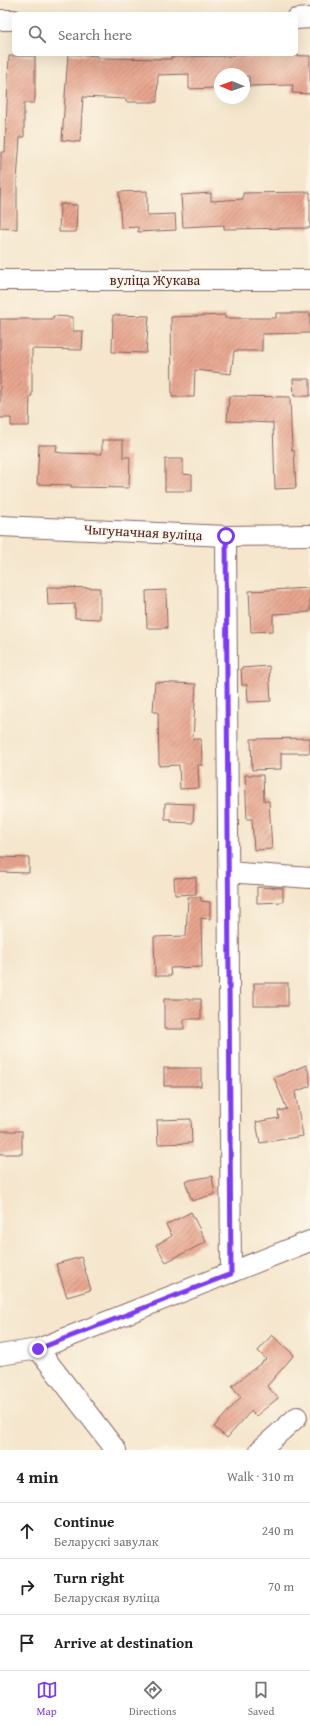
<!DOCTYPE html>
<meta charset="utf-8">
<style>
body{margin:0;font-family:"Gentium Book Plus",serif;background:#f6f6f6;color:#222}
.compass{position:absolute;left:214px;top:68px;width:36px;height:36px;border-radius:50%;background:#fff;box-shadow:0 4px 16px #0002;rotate:271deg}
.stop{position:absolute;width:12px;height:12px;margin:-9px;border:3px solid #7c3aed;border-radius:50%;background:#fff}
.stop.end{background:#7c3aed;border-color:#fff;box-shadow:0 1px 4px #0008}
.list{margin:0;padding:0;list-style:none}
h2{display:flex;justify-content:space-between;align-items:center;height:52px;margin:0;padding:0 16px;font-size:17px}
h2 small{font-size:13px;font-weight:400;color:#767676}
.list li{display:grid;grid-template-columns:26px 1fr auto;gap:12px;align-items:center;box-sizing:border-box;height:56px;padding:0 16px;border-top:1px solid #e0e0e0}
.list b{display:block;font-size:15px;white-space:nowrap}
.list p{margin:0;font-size:13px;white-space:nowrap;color:#767676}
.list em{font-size:13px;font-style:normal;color:#767676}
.icon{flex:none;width:22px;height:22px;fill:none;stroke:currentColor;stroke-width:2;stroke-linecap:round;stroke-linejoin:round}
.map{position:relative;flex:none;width:310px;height:1450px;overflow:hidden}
.search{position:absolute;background:#fff;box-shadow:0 4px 16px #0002;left:12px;right:12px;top:12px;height:44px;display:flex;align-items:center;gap:10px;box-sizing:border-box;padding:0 14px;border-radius:6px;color:#767676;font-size:15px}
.sheet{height:220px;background:#fff}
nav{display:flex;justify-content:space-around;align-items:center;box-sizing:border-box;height:56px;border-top:1px solid #e0e0e0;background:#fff;font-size:11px;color:#767676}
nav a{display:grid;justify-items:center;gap:2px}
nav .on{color:#7c3aed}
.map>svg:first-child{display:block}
</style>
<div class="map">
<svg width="310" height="1450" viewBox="0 0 310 1450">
<defs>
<pattern id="building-hatch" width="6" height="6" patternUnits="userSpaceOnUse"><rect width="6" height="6" fill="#e7a68f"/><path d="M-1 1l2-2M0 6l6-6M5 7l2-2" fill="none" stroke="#bd8775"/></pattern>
</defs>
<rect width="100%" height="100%" fill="#fcf5e5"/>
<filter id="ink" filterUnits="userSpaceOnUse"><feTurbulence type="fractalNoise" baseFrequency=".025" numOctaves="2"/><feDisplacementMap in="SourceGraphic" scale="8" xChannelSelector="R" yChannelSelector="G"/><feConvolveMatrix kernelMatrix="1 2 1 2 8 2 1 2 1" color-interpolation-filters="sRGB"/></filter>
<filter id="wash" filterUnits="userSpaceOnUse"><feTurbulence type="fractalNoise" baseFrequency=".012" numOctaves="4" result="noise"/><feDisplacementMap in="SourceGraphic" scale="16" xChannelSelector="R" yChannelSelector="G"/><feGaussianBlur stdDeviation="0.9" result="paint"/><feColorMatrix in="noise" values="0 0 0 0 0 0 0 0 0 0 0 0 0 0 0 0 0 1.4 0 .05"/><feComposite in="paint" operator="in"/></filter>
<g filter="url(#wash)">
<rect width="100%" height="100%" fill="#f5e6cd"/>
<g id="blocks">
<g fill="url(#building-hatch)">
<polygon points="68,54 98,56 98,58 171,59 171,57 233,56 233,54 310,56 310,94 292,93 293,85 249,86 249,76 244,76 244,74 220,74 220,76 215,77 215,88 189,89 189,74 158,75 157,102 126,102 126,99 83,97 80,142 62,140"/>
<polygon points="9,56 35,56 35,98 34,103 24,103 24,137 20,137 17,181 17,229 0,228 1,152 5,152"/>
<polygon points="147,191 147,215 175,214 176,230 138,232 138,227 121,228 119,192"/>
<polygon points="310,192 310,228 224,229 224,225 183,227 181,195 211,193 211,201 243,199 243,193"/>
<polygon points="60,204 77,205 76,232 59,232"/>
<polygon points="276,313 310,313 310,333 262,334 262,351 234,351 231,374 195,370 194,397 172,397 171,317 225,315 225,318 276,318"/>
<polygon points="113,315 149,316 146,353 112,352"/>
<polygon points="53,316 73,317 73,331 83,331 82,350 32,349 32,396 30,396 29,426 11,426 11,418 0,418 0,319 53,319"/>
<polygon points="293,379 310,379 310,396 294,396"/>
<polygon points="229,396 290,397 292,451 294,450 296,488 275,489 273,423 227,421"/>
<polygon points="102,440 123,440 123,457 130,457 129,488 71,487 71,485 37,484 39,445 57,445 56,452 62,453 102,454"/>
<polygon points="165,459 183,459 183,474 192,475 192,491 165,491"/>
<polygon points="47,587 100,588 100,619 75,618 75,604 48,605"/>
<polygon points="310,588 310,612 273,614 273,631 251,632 249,591"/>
<polygon points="166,590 167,628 147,628 146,591"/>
<polygon points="269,666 271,701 248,702 247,685 242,685 241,668"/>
<polygon points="155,682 196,684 193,739 201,739 202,765 198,765 199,788 180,789 179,765 159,766 158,712 153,712"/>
<polygon points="310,738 310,753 281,753 281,769 252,770 251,739"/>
<polygon points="245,775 263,775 264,801 269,801 272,849 254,850 252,819 247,819"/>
<polygon points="165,803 194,804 193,823 171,822 171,819 165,819"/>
<polygon points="0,857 29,858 29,873 0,872"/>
<polygon points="196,877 196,894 175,895 174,878"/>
<polygon points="257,887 283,888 283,902 257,903"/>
<polygon points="188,897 201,897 201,901 210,902 210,919 201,918 202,967 170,968 171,976 155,976 154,937 186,936"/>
<rect x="254" y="983" width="34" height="23"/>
<polygon points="164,999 201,999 201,1019 184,1019 184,1029 164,1029"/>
<polygon points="306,1065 310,1076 310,1086 295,1092 303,1136 260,1143 256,1122 279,1118 278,1111 287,1109 274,1078"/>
<rect x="164" y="1068" width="37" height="18"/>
<polygon points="191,1119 192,1143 158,1144 157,1120"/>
<rect x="0" y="1131" width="22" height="23"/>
<polygon points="212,1176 215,1194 192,1201 185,1181"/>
<polygon points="191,1212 206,1242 166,1262 156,1245 172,1236 166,1225"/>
<polygon points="81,1257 91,1290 67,1297 56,1264"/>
<polygon points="272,1335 294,1355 267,1386 278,1398 256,1416 251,1411 227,1438 214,1427 241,1397 232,1386 266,1359 258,1351"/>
</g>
</g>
</g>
<g filter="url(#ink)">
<use href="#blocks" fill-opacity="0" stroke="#866564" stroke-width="1"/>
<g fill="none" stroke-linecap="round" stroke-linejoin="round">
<defs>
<g id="street">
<polyline points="296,19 310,18"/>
<polyline points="0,20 14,20"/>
<polyline points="0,280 310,280"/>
<polyline points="0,526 226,536 310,535"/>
<polyline points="226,536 231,1273"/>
<polyline points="228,872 310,878"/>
<polyline points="38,1349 116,1450"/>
<polyline points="0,1355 38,1349 310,1241"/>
<polyline points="260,1450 297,1417"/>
</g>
</defs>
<use href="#street" stroke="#866564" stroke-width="22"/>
<use href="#street" stroke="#fff" stroke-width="20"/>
</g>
</g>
<g fill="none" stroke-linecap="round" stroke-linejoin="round" filter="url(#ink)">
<polyline stroke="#7c3aed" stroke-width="5" points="38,1349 231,1274 226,536"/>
</g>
<g text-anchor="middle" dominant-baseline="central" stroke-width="3.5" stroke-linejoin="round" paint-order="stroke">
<g font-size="14" fill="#4a1f2b" stroke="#fcf5e5">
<text x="155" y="280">вуліца Жукава</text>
<text transform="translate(143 532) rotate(3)">Чыгуначная вуліца</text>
</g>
</g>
</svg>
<svg class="compass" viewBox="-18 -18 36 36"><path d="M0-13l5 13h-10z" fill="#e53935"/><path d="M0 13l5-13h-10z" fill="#767676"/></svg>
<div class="stop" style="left:226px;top:536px"></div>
<div class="stop end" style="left:38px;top:1349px"></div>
<div class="search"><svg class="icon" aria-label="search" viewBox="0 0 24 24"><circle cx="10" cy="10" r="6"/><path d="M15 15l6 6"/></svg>Search here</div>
</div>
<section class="sheet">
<h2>4 min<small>Walk · 310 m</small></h2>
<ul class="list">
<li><svg class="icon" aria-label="ahead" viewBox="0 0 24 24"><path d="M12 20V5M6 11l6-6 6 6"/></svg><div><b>Continue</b><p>Беларускі завулак</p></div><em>240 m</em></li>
<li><svg class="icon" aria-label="right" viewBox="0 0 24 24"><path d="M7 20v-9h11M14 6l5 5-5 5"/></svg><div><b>Turn right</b><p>Беларуская вуліца</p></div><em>70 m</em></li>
<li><svg class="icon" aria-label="arrive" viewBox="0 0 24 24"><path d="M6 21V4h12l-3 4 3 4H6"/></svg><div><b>Arrive at destination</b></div></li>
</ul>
</section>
<nav>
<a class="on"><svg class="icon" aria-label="map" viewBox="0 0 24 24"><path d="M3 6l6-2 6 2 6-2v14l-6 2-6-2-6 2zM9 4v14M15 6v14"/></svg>Map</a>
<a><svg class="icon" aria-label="directions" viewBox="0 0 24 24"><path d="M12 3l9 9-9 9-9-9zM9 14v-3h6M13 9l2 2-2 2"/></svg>Directions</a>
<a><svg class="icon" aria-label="saved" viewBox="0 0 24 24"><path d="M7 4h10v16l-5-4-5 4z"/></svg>Saved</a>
</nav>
